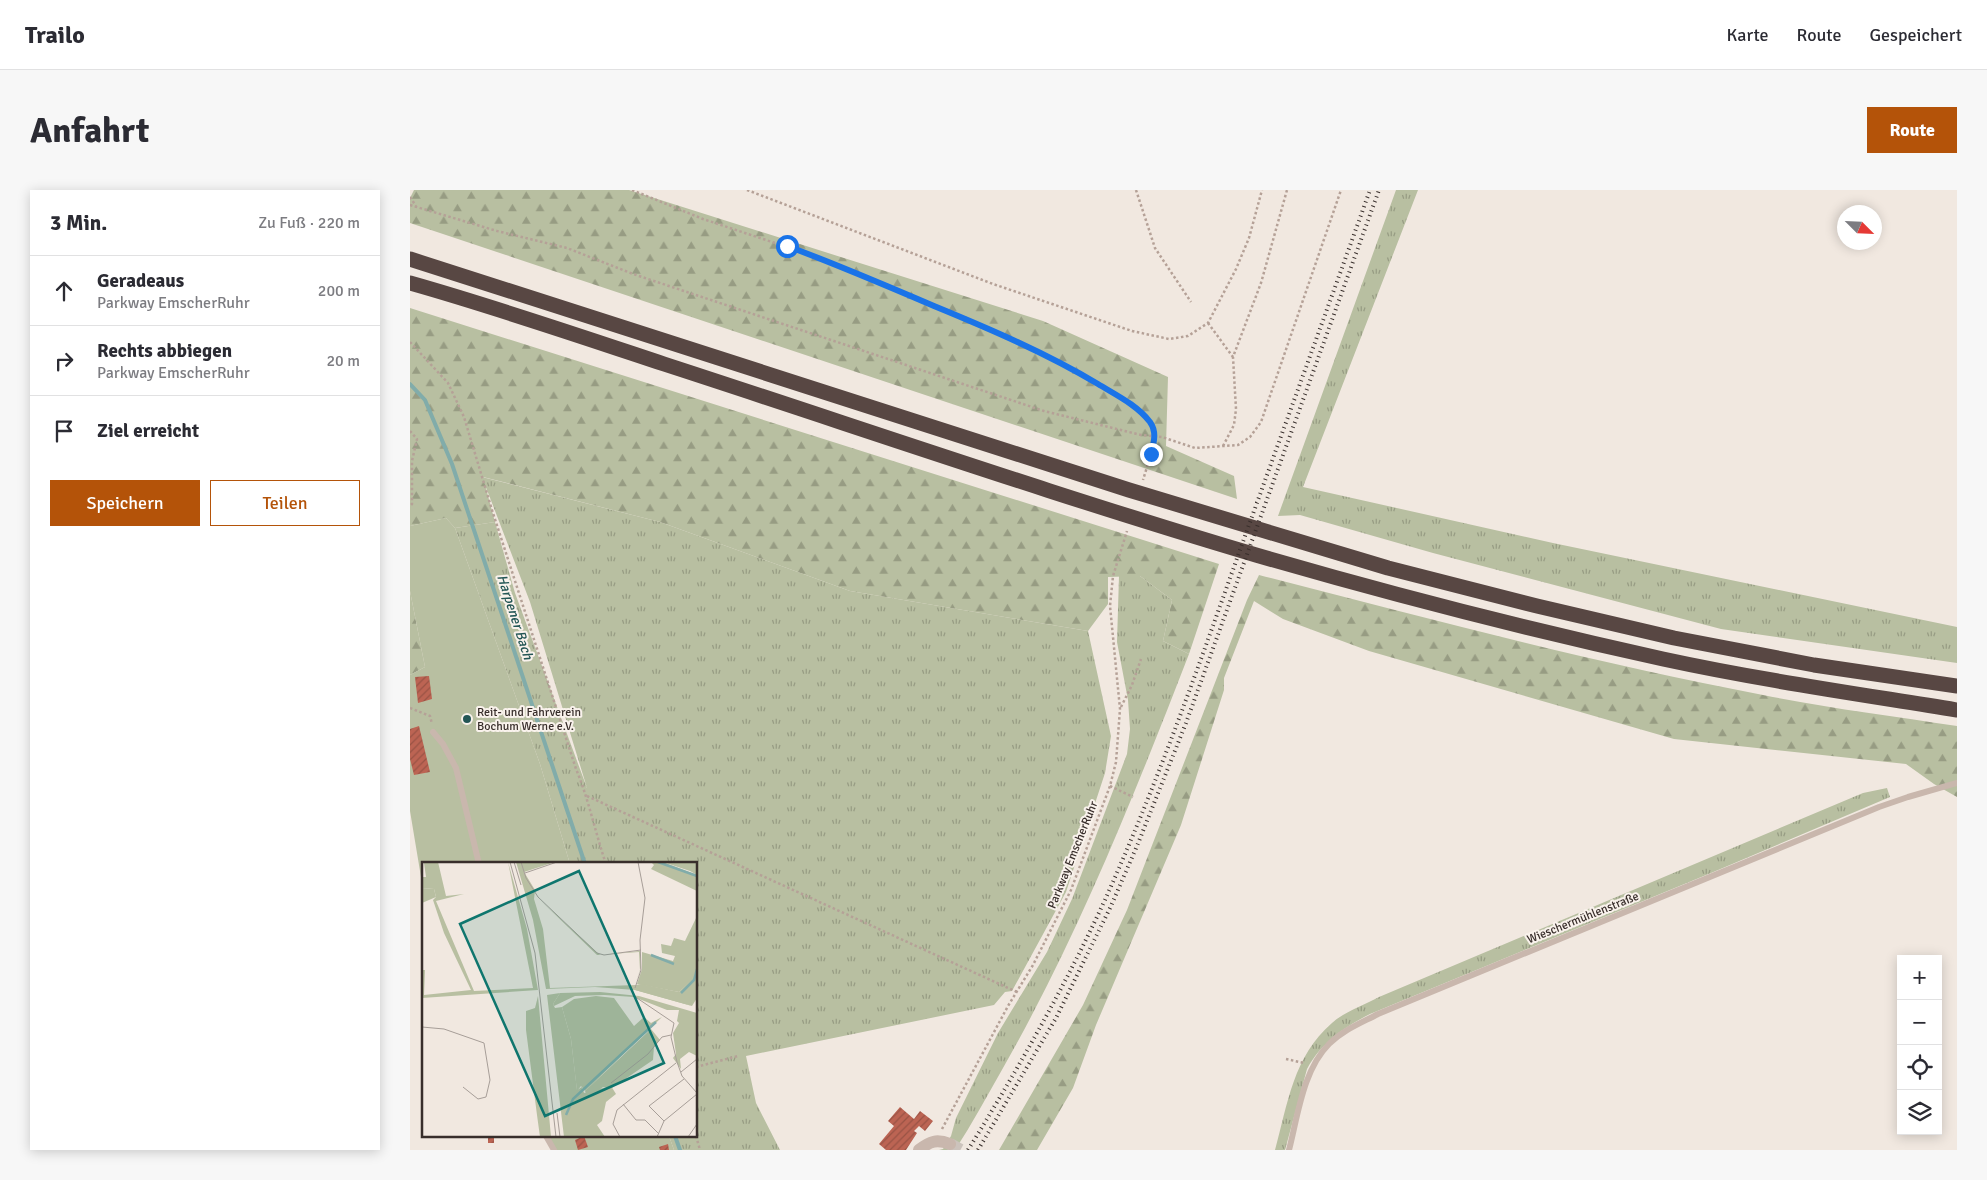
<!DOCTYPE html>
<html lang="de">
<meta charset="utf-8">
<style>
body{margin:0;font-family:Signika,sans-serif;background:#f7f7f7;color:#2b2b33}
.controls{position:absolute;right:15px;bottom:15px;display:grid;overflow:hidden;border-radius:0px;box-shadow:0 2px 12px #0003}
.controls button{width:45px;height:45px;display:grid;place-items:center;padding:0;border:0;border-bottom:1px solid #e1e1e2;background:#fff;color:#2b2b33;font:25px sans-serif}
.compass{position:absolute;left:1427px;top:15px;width:45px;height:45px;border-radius:50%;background:#fff;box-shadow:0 2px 12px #0003;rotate:114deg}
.stop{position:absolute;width:15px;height:15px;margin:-11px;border:4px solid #1a73e8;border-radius:50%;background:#fff}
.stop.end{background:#1a73e8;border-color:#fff;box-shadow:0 1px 5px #0008}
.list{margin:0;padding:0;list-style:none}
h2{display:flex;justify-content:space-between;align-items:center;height:65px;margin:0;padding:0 20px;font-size:21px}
h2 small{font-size:16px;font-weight:400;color:#7c7c81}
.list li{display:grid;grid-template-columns:32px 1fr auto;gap:15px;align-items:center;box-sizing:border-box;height:70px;padding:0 20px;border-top:1px solid #e1e1e2}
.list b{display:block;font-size:19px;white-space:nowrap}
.list p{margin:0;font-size:16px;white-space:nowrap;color:#7c7c81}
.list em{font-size:16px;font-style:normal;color:#7c7c81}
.actions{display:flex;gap:10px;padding:15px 20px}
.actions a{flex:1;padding:11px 0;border:1px solid #b45309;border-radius:0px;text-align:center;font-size:18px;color:#b45309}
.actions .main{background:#b45309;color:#fff}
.icon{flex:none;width:28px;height:28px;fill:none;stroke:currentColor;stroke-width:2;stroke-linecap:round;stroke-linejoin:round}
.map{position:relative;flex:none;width:1547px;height:960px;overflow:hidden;border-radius:0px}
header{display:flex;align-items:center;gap:30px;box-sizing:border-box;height:70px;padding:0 25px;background:#fff;border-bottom:1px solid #e1e1e2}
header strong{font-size:24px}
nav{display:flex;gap:28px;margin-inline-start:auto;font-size:18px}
.intro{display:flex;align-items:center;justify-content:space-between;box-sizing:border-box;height:120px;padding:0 30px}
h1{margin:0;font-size:35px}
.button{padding:12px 22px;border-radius:0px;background:#b45309;color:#fff;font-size:18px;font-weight:700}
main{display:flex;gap:30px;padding:0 30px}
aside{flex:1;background:#fff;border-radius:0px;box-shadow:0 2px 12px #0003}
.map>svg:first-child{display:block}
</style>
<header>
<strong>Trailo</strong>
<nav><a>Karte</a><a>Route</a><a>Gespeichert</a></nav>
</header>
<div class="intro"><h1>Anfahrt</h1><a class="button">Route</a></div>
<main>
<aside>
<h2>3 Min.<small>Zu Fuß · 220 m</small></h2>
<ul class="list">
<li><svg class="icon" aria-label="ahead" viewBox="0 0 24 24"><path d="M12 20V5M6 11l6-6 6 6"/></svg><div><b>Geradeaus</b><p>Parkway EmscherRuhr</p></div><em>200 m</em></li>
<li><svg class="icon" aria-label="right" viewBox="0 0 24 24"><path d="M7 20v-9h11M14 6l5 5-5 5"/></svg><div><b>Rechts abbiegen</b><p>Parkway EmscherRuhr</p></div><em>20 m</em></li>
<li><svg class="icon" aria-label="arrive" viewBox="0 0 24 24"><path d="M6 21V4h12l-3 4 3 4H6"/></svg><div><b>Ziel erreicht</b></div></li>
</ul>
<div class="actions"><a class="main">Speichern</a><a>Teilen</a></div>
</aside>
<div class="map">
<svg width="1547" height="960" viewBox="0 0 1547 960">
<defs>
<pattern id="grass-tufts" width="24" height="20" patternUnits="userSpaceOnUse" patternTransform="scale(1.25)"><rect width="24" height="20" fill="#b8bfa1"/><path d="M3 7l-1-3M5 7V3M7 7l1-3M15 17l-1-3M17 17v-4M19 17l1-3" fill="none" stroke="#979c83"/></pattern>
<pattern id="forest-firs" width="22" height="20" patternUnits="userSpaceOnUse" patternTransform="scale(1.25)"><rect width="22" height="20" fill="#b8bfa1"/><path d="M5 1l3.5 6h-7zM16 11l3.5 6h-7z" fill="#979c83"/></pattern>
<pattern id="building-hatch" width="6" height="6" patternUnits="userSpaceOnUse" patternTransform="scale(1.25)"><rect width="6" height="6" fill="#bc6453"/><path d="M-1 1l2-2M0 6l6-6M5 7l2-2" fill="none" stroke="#9a5345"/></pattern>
</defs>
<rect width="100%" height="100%" fill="#f1e8e0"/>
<g fill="url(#grass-tufts)">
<polygon points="986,0 1008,0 893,297 1143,353 1547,437 1547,473 1311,439 1023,363 890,325 868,326"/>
<polygon points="72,287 250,332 440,401 678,441 701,546 695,583 656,702 602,801 595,802 584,815 336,866 346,913 370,960 264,960 259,946 286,946 286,674 160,674 130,574 45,338 85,332 105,403 177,598 120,412"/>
<path d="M709,386h21l32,24 -9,41 26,13c-55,142 -111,282 -186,414 -16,28 -31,56 -48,82h-16l4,-1 8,-13 5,-18 42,-85 49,-81 25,-53 55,-145 3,-25 -2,-29 -11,-58z"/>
<path d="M1477,598l3,9 -179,76 -341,141c-26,13 -49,29 -63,55l-22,81h-10c13,-47 18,-93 57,-127 12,-11 32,-18 47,-26l484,-204z"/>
</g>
<g fill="url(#forest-firs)">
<polygon points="4,0 219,0 633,131 758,187 756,256 824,286 827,309 0,33 0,8"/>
<polygon points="0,118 809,374 779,464 753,451 762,410 730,386 698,387 698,414 678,441 440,401 250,332 73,287 85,332 45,338 36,328 0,336"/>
<path d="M849,385c167,43 334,88 504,120 64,13 129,21 194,31v71l-23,-13 -28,-20 -232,-25 -305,-88 -86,-32 -29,-18 -30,77v12l-43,135 -85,200 -23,63 -36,62h-38l84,-145 44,-95 120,-310z"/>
<polygon points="0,401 15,477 0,485"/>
</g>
<g fill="#b8bfa1">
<polygon points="36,328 45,338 130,574 160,674 14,674 14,705 0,621 0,485 15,477 0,401 0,336"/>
<polygon points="136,946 259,946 264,960 144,960"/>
</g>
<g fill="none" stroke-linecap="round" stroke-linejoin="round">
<g stroke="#81acaa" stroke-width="4">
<polyline points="0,194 15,210 42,274 175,674"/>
<polyline points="265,946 270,960"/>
</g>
</g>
<g fill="url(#building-hatch)">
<polygon points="19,486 22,509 8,513 5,487"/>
<polygon points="9,536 20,582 4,585 0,569 0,539"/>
<polygon points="490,917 504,929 510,921 523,931 515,941 509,936 504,941 507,943 496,960 476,960 469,954 484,936 478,931"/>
<rect x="78" y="946" width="6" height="7"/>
<polygon points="174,946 178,957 168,960 165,950"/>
<polygon points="258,954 259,960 250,960 249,957"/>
</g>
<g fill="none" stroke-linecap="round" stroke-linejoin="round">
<polyline stroke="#ccc3bc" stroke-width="12" stroke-dasharray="12 6" stroke-linecap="butt" points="540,954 551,960"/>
<g stroke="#b5a197" stroke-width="2.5" stroke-dasharray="2.5 2.5" stroke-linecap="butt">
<polyline points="222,0 293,29 422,72 580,139 663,179 713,209 730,221 743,237 745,251 733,290"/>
<polyline points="337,0 583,94 722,141 759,149 778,146 798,133 826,79 839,48 852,0"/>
<polyline points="726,0 745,58 781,112"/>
<polyline points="0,7 6,16"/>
<polyline points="0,15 87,41 157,58 223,84 634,221 731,245 752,247 785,258 828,255 840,247 851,232 931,0"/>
<polyline points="798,133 823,167"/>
<path d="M0,152l38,41 16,34 28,93 84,259c13,31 19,63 30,95"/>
<polyline points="0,241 7,249 2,271 2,314 0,316"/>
<polyline points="813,256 824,235 826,219 823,167 851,93 877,0"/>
<polyline points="711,517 722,495 731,469"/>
<polyline points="0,518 20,526 22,534"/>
<polyline points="700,596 723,607"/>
<polyline points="177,606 607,802"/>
<polyline points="876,869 894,873"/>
<polyline points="286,877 328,866"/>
<polyline points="532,939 598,816 623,775 661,700 700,596 706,572 710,519 700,416 703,386 717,341"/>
<polyline points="286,946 290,960"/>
</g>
<g stroke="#c9b7ad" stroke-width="6">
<polyline points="23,542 33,554 46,578 69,674"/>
<polyline points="136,946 144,960"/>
<path d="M879,960c9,-35 14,-80 40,-106 14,-14 32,-21 49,-30l501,-207 29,-10 49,-14"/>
</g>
<path stroke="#c9b7ad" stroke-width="12" d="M509,960c11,-9 18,-11 31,-6"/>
<g stroke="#584743" stroke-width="15">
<polyline points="0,69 719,300 978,378 1127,416 1264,448 1404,475 1547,496"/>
<path d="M0,93c85,24 170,53 254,81 197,64 393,132 592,191 134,39 270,74 407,104 97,21 196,35 294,51"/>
</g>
<g stroke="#382e2b" stroke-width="4" stroke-dasharray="1 4" stroke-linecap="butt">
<path d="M558,960c50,-81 96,-162 136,-248 52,-115 94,-234 136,-352 43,-120 87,-240 130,-360"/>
<polyline points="568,960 646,828 701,716 727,656 776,533 969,0"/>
</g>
</g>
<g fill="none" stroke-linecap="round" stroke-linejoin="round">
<path stroke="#1a73e8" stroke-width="6" d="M377,56c49,18 98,39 147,60 56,23 112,47 164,78 18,11 39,21 52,38 7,10 4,20 1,32"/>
</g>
<circle fill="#235655" stroke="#f9f2ec" stroke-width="2" cx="57" cy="529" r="5"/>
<g text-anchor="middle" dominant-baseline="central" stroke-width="4" stroke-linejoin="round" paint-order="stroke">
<g font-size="12" fill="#382e2b" stroke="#f9f2ec" text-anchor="start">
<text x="67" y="522">Reit- und Fahrverein<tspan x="67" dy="14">Bochum Werne e.V.</tspan></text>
</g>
<g font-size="12" fill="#382e2b" stroke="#f9f2ec">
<text transform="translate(663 665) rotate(-68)">Parkway EmscherRuhr</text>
<text transform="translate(1173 728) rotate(-22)">Wieschermühlenstraße</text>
</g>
<g font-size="14" font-style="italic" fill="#235655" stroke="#f9f2ec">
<text transform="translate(105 427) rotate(72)">Harpener Bach</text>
</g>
</g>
<g transform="translate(12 672)">
<rect width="275" height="275" fill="#f1e8e0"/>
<path d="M7,0h9l8,34 18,-2 -28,7 38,90 59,-3 -25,-126 19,67 11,61 -116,8v-28h3l-1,25 47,-5 -27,-57 -11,-33 3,-3 -2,-8 -12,-1v-11h4l-2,-14zM241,0h34v13l-7,-4zM117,37l61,56 40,-4 1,17 -6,17 5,-15 -1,-18 -42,3zM275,54v55l-5,8 -13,13 -42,-8 5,-15v-17l31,9 2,-5 -13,-3 -1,-9 10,2 3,-8 11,3zM178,130l39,4 58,17v43l-8,-4 -9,7 1,10 -8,-11 3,-4 -3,-21 6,-10 -2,-2 2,-11h-12l-33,-13 -30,-2 -29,1 -21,10 -1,-2 7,-11zM174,134l18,2 20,28 10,-9 7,6 11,-6 -77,74 -4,-5 -4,5 -6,-52 -9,-32 12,-8zM115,253h12l2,22h-11z" fill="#b8bfa1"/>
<path d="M94,0h39l-31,10 11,18 -1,9 9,30 7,59 86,-3 56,21 -57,-16 -40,-3 -49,2 -13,-69zM0,26l12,1 2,8 -14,6zM138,131l-7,11 2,4 7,-1 9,32 6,51 5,-3 2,6 27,-7 5,8 -10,8 -4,19 -5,4 8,12h-41l-17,-142zM116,134l11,119h-12l-11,-85v-19l9,-3z" fill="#b8bfa1"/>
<path d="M229,0h12l34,13v16l-46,-22 3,-4zM275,104v32l-5,8 -57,-16 1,-5 5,-1 38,8 13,-14zM229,167l9,11 -6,7 -1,13 -41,28 -9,-1 -15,11 -3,-7z" fill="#b8bfa1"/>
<path fill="none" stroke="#81acaa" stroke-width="2.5" d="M236,0l39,14M229,93l23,9M259,131l13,-13 3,-11M144,253l7,-16 83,-77"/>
<path fill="none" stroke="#a79e98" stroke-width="1" d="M88,0l25,91 21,184M92,0l7,23M99,0l5,16 12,19 59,56 7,2 37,-5M103,11l32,-11M213,126l6,-18 -1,-30 5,-42 -7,-36M212,134l40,27 -3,14 6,25 5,14 15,17M0,165l22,2 40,14 6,37 -4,17 -8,2 -15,-12M259,210l16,-13M262,217l-35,27 15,15 33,-27M189,221l37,-29 14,-17 9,-2M201,242l13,16h9l14,14M135,251l3,24M198,275l-7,-13 4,-14 59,-47M235,275l7,-16M266,275l9,-13"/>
<path fill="#0f766e" fill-opacity="0.15" stroke="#0f766e" stroke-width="2.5" d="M157,9l85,192 -119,53 -85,-192z"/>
<rect width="275" height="275" fill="none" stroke="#382e2b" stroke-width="2.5"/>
</g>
</svg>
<div class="controls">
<button>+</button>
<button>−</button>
<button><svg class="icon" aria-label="locate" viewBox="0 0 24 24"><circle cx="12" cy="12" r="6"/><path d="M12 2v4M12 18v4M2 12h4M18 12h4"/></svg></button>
<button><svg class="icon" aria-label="layers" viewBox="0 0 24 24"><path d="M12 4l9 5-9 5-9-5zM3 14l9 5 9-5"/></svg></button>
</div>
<svg class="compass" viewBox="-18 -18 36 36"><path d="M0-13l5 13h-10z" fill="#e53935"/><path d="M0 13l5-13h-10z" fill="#7c7c81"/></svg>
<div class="stop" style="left:377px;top:56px"></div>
<div class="stop end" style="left:741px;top:264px"></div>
</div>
</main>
